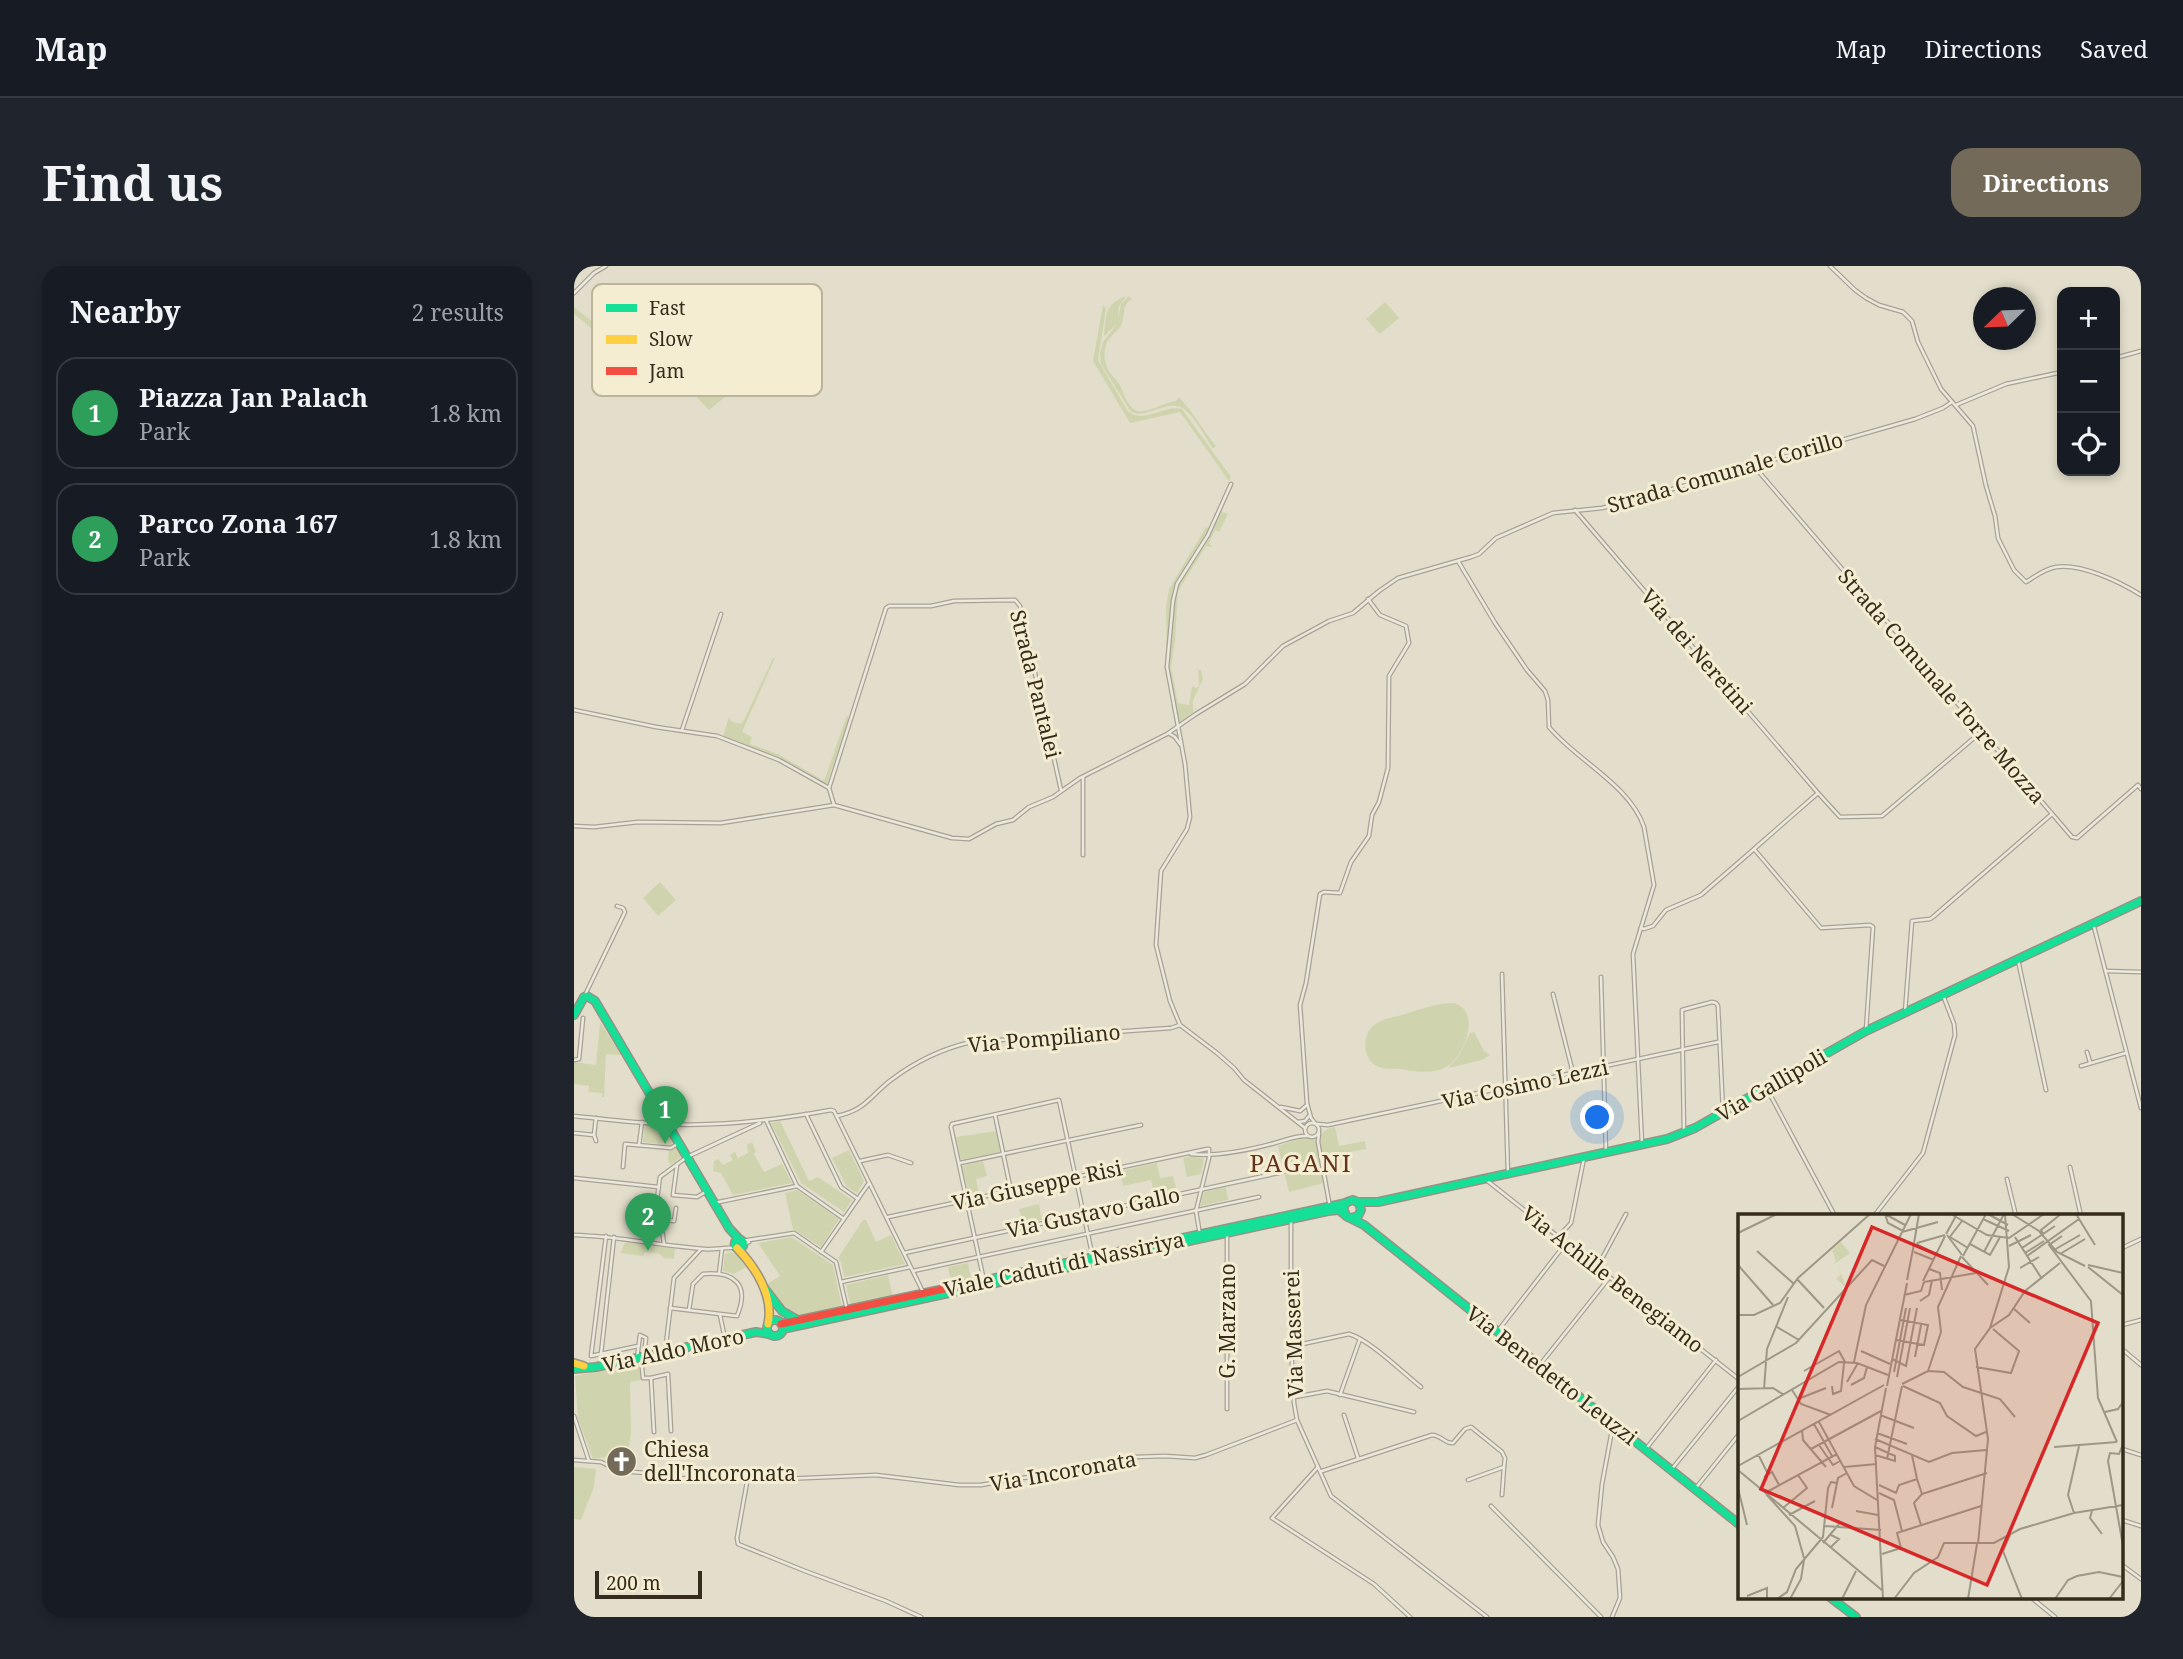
<!DOCTYPE html>
<meta charset="utf-8">
<style>
body{margin:0;font-family:"Noto Serif",serif;background:#20242c;color:#f1f3f6}
.controls{position:absolute;right:21px;top:21px;display:grid;overflow:hidden;border-radius:14px;box-shadow:0 4px 10px #0003}
.controls button{width:63px;height:63px;display:grid;place-items:center;padding:0;border:0;border-bottom:2px solid #363941;background:#171b24;color:#f1f3f6;font:35px sans-serif}
.compass{position:absolute;left:1399px;top:21px;width:63px;height:63px;border-radius:50%;background:#171b24;box-shadow:0 4px 10px #0003;rotate:247deg}
.scale{position:absolute;left:21px;bottom:18px;width:107px;box-sizing:border-box;padding-left:7px;border:4px solid #362c1d;border-top:0;font-size:19px;line-height:24px;white-space:nowrap;color:#362c1d;-webkit-text-stroke:5px #f5edd1;paint-order:stroke}
.you{position:absolute;left:1024px;top:852px;width:24px;height:24px;margin:-18px;border:5px solid #fff;border-radius:50%;background:#1a73e8;box-shadow:0 0 0 10px #1a73e833}
.badge{display:grid;place-items:center;width:46px;height:46px;border-radius:50%;background:#736a5a;color:#fff;font-size:23px;font-weight:700}
.pin{position:absolute;translate:-50% -58px;filter:drop-shadow(0 2px 4px #0008)}
.pin::after{content:'';position:absolute;top:37px;width:24px;height:21px;background:inherit;clip-path:polygon(0 0,100% 0,50% 100%)}
.list{margin:0;padding:0;list-style:none}
h2{display:flex;justify-content:space-between;align-items:center;height:91px;margin:0;padding:0 28px;font-size:30px}
h2 small{font-size:23px;font-weight:400;color:#9ea1a6}
.list li{display:grid;grid-template-columns:46px 1fr auto;gap:21px;align-items:center;box-sizing:border-box;height:112px;margin:0 14px 14px;padding:0 14px;border:2px solid #363941;border-radius:21px}
.list b{display:block;font-size:26px;white-space:nowrap}
.list p{margin:0;font-size:23px;white-space:nowrap;color:#9ea1a6}
.list em{font-size:23px;font-style:normal;color:#9ea1a6}
.icon{flex:none;width:38px;height:38px;fill:none;stroke:currentColor;stroke-width:2;stroke-linecap:round;stroke-linejoin:round}
.map{position:relative;flex:none;width:1567px;height:1351px;overflow:hidden;border-radius:21px}
header{display:flex;align-items:center;gap:42px;box-sizing:border-box;height:98px;padding:0 35px;background:#171b24;border-bottom:2px solid #363941}
header strong{font-size:33px}
nav{display:flex;gap:38px;margin-inline-start:auto;font-size:24px}
.intro{display:flex;align-items:center;justify-content:space-between;box-sizing:border-box;height:168px;padding:0 42px}
h1{margin:0;font-size:49px}
.button{padding:18px 32px;border-radius:21px;background:#736a5a;color:#fff;font-size:24px;font-weight:700}
main{display:flex;gap:42px;padding:0 42px}
aside{flex:1;background:#171b24;border-radius:21px;box-shadow:0 4px 10px #0003}
.map>svg:first-child{display:block}
</style>
<header>
<strong>Map</strong>
<nav><a>Map</a><a>Directions</a><a>Saved</a></nav>
</header>
<div class="intro"><h1>Find us</h1><a class="button">Directions</a></div>
<main>
<aside>
<h2>Nearby<small>2 results</small></h2>
<ul class="list">
<li><span class="badge" style="background:#2e9e5b">1</span><div><b>Piazza Jan Palach</b><p>Park</p></div><em>1.8 km</em></li>
<li><span class="badge" style="background:#2e9e5b">2</span><div><b>Parco Zona 167</b><p>Park</p></div><em>1.8 km</em></li>
</ul>
</aside>
<div class="map">
<svg width="1567" height="1351" viewBox="0 0 1567 1351">
<rect width="100%" height="100%" fill="#e3decb"/>
<g fill="#d0d4ae">
<path d="M552,30l-7,10 -1,14 3,-16 8,-8 3,3c-11,7 -6,13 -10,24 -3,9 -13,12 -16,22 -2,6 -2,15 1,22 2,7 9,11 12,17 5,8 9,25 19,27 11,2 26,-9 38,-10l3,-4c14,15 24,33 37,49l-3,3c-8,-12 -17,-31 -29,-40 -15,-11 -36,10 -53,3l-30,-48 -1,-11 3,-11 14,-18 -13,12c2,-21 0,-31 22,-40z"/>
<polygon points="811,36 825,52 806,68 792,53"/>
<path d="M529,39l3,4 -8,51 29,50c15,16 37,-6 55,-1l49,68 -2,4 -49,-69 -50,11 -37,-62z"/>
<polygon points="0,41 57,87 97,50 89,58 156,127 135,144 96,103 82,115 0,48"/>
<polygon points="646,245 654,248 645,266 641,264 635,277 638,281 632,280 604,325 601,374 597,402 604,437 615,439 618,420 622,422 625,420 624,404 627,404 629,413 619,434 619,448 605,458 594,400 598,375 600,336 603,319 633,274"/>
<path d="M632,261l4,2c-9,20 -25,36 -34,56 -8,18 -8,72 -9,91l-1,-69 3,-18z"/>
<polygon points="199,392 201,392 168,466 178,471 176,478 204,488 250,515 273,449 275,453 253,518 251,519 205,492 149,470 155,451 157,455 166,458 169,456"/>
<polygon points="86,616 102,634 84,650 69,632"/>
<path d="M881,737c26,10 10,51 -7,63 -12,8 -29,6 -42,4 -9,-2 -18,0 -27,-3 -18,-7 -18,-35 -2,-44 10,-6 21,-6 31,-10 15,-5 31,-10 47,-10z"/>
<polygon points="26,756 47,789 32,788 30,831 28,831 28,827 14,826 15,820 0,818 0,796 22,799"/>
<polygon points="900,766 910,785 916,789 908,794 874,802 885,790 896,767"/>
<polygon points="206,855 235,915 244,911 278,934 270,946 227,917 197,857"/>
<polygon points="71,858 90,860 108,890 97,899 94,894 95,879 69,876"/>
<path d="M761,861l4,19 26,-5 1,8 -43,8c-3,-15 -7,-27 12,-30z"/>
<polygon points="422,865 426,886 387,894 382,871"/>
<polygon points="730,871 742,874 750,917 715,926 704,880"/>
<polygon points="178,876 182,886 180,888 190,906 208,898 218,917 159,929 147,907 139,905 140,895 144,893 149,899 159,894 156,889 161,886 164,892 174,887 173,879"/>
<polygon points="275,884 290,915 283,927 273,921 258,892"/>
<polygon points="617,890 630,893 627,908 613,911 609,892"/>
<polygon points="409,895 413,910 402,913 405,928 395,930 388,900"/>
<polygon points="583,897 586,912 599,910 603,926 581,930 577,914 549,920 546,905"/>
<polygon points="652,921 654,934 626,940 630,926"/>
<polygon points="223,924 265,953 247,981 219,963 211,927"/>
<polygon points="465,938 468,954 449,958 445,943"/>
<polygon points="289,954 292,954 302,976 317,969 331,998 270,1011 267,996 264,992"/>
<path d="M218,971l41,28 9,42c-13,3 -44,13 -55,5 -9,-6 -14,-19 -20,-28l13,-8 -22,-33z"/>
<polygon points="54,976 101,983 100,993 89,992 86,988 71,986 69,990 47,987 50,978"/>
<polygon points="157,986 164,988 172,1001 160,1008 149,1005 151,988"/>
<polygon points="394,997 397,1014 377,1018 374,1001"/>
<polygon points="314,1009 319,1031 276,1039 272,1019"/>
<polygon points="64,1096 67,1099 68,1114 56,1116 57,1166 54,1188 19,1193 4,1153 1,1110"/>
<polygon points="0,1201 22,1203 20,1221 7,1254 0,1253"/>
</g>
<g fill="none" stroke-linecap="round" stroke-linejoin="round">
<defs>
<g id="street">
<path d="M1256,0l25,24 11,8 13,7 24,7 9,9 6,21 23,47 32,37 13,60 9,30 3,22 16,32 12,12c10,-6 18,-13 30,-15 25,-4 64,15 85,28"/>
<polyline points="0,27 20,7 32,0"/>
<polyline points="1541,92 1567,85"/>
<polyline points="1382,139 1432,118 1488,106"/>
<polyline points="1179,199 1498,571 1503,572 1564,519 1567,523"/>
<polyline points="657,218 634,269 603,318 599,335 593,401 611,498 616,551 613,563 587,605 582,679 596,735 606,759 643,787 660,802 670,814 731,862"/>
<polyline points="1001,244 1244,527"/>
<path d="M884,295l37,62 32,47 18,21 3,9 1,27c27,33 81,58 95,100l10,58 -21,69 9,190"/>
<polyline points="0,444 82,461 143,470 205,494 255,522 260,539"/>
<polyline points="108,464 147,348"/>
<polyline points="596,468 601,471 606,478"/>
<polyline points="255,522 312,342 315,340 357,340 380,335 441,334 446,340 487,524"/>
<polyline points="0,560 20,561 64,556 147,557 260,539 378,572 395,573 422,558 439,554 455,541 479,531 506,512 593,468 622,448 671,418 709,380 755,355 779,347 805,325 824,312 897,291 905,288 922,272 979,247 1028,242 1071,231 1341,153 1369,142 1378,136"/>
<polyline points="509,589 509,511"/>
<polyline points="1519,657 1567,842"/>
<polyline points="1067,662 1070,663 1079,660 1092,644 1127,629 1179,584"/>
<polyline points="1444,694 1472,824"/>
<polyline points="1532,705 1567,706"/>
<polyline points="928,708 934,908"/>
<polyline points="1027,711 1032,887"/>
<polyline points="979,728 999,807"/>
<polyline points="10,731 51,646 49,642 43,640"/>
<polyline points="1331,746 1338,655 1356,653 1359,651 1478,548"/>
<polyline points="1292,764 1299,661 1296,659 1247,662 1180,583 1244,527 1266,551 1308,550 1407,466"/>
<polyline points="1513,786 1516,796"/>
<polyline points="0,794 5,793 9,752"/>
<polyline points="1507,800 1552,787"/>
<polyline points="1192,821 1261,950"/>
<polyline points="707,841 726,845 733,839"/>
<polyline points="232,848 267,921 284,933"/>
<polyline points="421,849 437,925"/>
<path d="M0,850c30,3 61,7 91,8 56,3 111,-4 166,-14l3,1 90,183"/>
<path d="M263,850c29,-6 33,-20 54,-36 25,-19 50,-31 80,-38l200,-14 9,-3"/>
<polyline points="22,852 20,869 22,875"/>
<polyline points="192,854 223,920"/>
<polyline points="724,856 731,855 735,850"/>
<circle cx="738" cy="864" r="7"/>
<polyline points="741,857 737,852 733,837 726,739 732,717 746,628 750,626 766,627 777,596 795,570 798,549 805,536 814,502 815,410 835,377 832,360 806,349 794,333"/>
<polyline points="743,858 754,859 1144,776"/>
<polyline points="1110,866 1108,744 1138,736 1142,737 1144,740 1149,846"/>
<polyline points="0,867 20,869"/>
<polyline points="745,867 744,876 756,941"/>
<polyline points="65,879 68,856"/>
<path d="M617,888c27,3 58,-4 84,-11 12,-3 21,-8 33,-7"/>
<polyline points="286,895 314,889 337,897"/>
<polyline points="386,897 567,859"/>
<polyline points="103,899 99,929 123,931 133,925"/>
<polyline points="49,901 51,878 97,882 105,877"/>
<polyline points="1496,901 1507,950"/>
<polyline points="0,912 84,921"/>
<polyline points="911,913 1166,1114"/>
<polyline points="1433,913 1442,950"/>
<polyline points="140,937 223,920 270,953"/>
<polyline points="1300,950 1349,887 1381,769 1380,758 1369,729"/>
<polyline points="314,951 633,883 635,883 635,892 622,945 626,969"/>
<polyline points="86,953 100,955 102,942"/>
<polyline points="717,953 717,1080 720,1137 723,1154 757,1230 913,1351"/>
<path d="M0,969c44,1 86,11 130,14 11,1 21,-2 32,-1"/>
<polyline points="32,970 17,1090 64,1080"/>
<polyline points="985,970 997,957 1010,892"/>
<polyline points="168,975 220,967 262,996 273,1044"/>
<polyline points="90,977 83,933 86,911 113,891 186,857"/>
<polyline points="169,979 175,976"/>
<polyline points="1548,982 1567,973"/>
<polyline points="247,986 295,917"/>
<polyline points="330,987 709,906"/>
<polyline points="1024,1000 1052,948"/>
<polyline points="339,1005 685,931"/>
<polyline points="145,1008 148,983"/>
<polyline points="410,1015 377,861 378,858 485,834 519,992"/>
<polyline points="267,1016 336,1001"/>
<path d="M96,1042l67,8c13,-31 -2,-45 -34,-42l-10,10 -4,26"/>
<polyline points="146,1049 151,1073"/>
<polyline points="1548,1059 1567,1054"/>
<polyline points="923,1066 992,977"/>
<path d="M719,1080l56,-12c21,6 53,38 72,53"/>
<polyline points="1548,1083 1567,1099"/>
<polyline points="91,1086 100,1012 127,983"/>
<polyline points="27,1088 40,971"/>
<polyline points="67,1091 69,1112 77,1112 80,1166"/>
<polyline points="63,1092 66,1069 72,1072 70,1090"/>
<polyline points="965,1100 1035,1012"/>
<polyline points="77,1112 94,1108 97,1165"/>
<polyline points="766,1129 786,1073"/>
<polyline points="721,1131 753,1125 840,1146"/>
<polyline points="653,1143 653,967"/>
<polyline points="770,1149 784,1192"/>
<polyline points="0,1150 15,1195"/>
<polyline points="1548,1183 1567,1189"/>
<polyline points="1071,1184 1142,1094"/>
<polyline points="0,1194 27,1196 41,1203 59,1206 98,1209 119,1208 209,1213 302,1209 385,1219 407,1219 447,1212 481,1209 561,1191 591,1190 621,1192 632,1189 723,1154"/>
<polyline points="744,1201 698,1252 800,1318 836,1351"/>
<polyline points="1097,1204 1166,1119"/>
<path d="M748,1205l110,-36c9,0 13,9 21,8l12,-14 6,-2 31,25 3,6 -1,9 -36,13"/>
<polyline points="171,1212 173,1216 163,1272 164,1278 231,1305 312,1335 347,1351"/>
<polyline points="1121,1223 1166,1167"/>
<polyline points="928,1229 930,1201"/>
<polyline points="917,1240 1027,1351"/>
<polyline points="1548,1254 1567,1260"/>
<polyline points="1548,1299 1567,1313"/>
<polyline points="1460,1332 1459,1333 1481,1351"/>
<polyline points="1038,1351 1046,1332 1044,1303 1039,1291 1029,1276 1024,1259 1028,1218 1039,1159"/>
</g>
<g id="fast">
<polyline points="0,749 10,731 13,730 21,735 155,962 166,974"/>
<polyline points="784,936 804,936 1093,873 1121,862 1292,765 1567,635"/>
<polyline points="777,952 784,950 787,944 785,937 779,934 773,936 769,941 772,950 790,959 1166,1259"/>
<circle cx="165" cy="978" r="4.5"/>
<polyline points="191,1023 208,1045 222,1053"/>
<polyline points="370,1023 772,937"/>
<circle cx="201" cy="1062" r="8"/>
<polyline points="209,1063 754,945 765,944 771,949"/>
<polyline points="0,1103 22,1101 182,1066 195,1068"/>
<polyline points="1257,1332 1282,1351"/>
</g>
<g id="slow">
<path d="M163,982c19,20 37,48 31,76"/>
<polyline points="0,1097 10,1100"/>
</g>
<polyline id="jam" points="207,1058 370,1023"/>
</defs>
<use href="#street" stroke="#a8a295" stroke-width="5"/>
<use href="#fast" stroke="#989284" stroke-width="10"/>
<use href="#slow" stroke="#989284" stroke-width="10"/>
<use href="#jam" stroke="#989284" stroke-width="10"/>
<use href="#street" stroke="#ebe8dd" stroke-width="2.5"/>
<use href="#fast" stroke="#16e098" stroke-width="7"/>
<use href="#slow" stroke="#ffcf43" stroke-width="7"/>
<use href="#jam" stroke="#f24e42" stroke-width="7"/>
</g>
<defs>
<symbol id="church-disc" viewBox="-11 -11 22 22"><circle r="9.5" fill="#736a5a" stroke="#f5edd1"/><path d="M-1.2-6h2.4v3.5h3.3v2.4h-3.3V6h-2.4V-.1h-3.3v-2.4h3.3Z" fill="#fff"/></symbol>
</defs>
<g fill-rule="evenodd">
<use href="#church-disc" x="30" y="1178" width="35" height="35"/>
</g>
<g text-anchor="middle" dominant-baseline="central" stroke-width="6" stroke-linejoin="round" paint-order="stroke">
<g font-size="21" fill="#362c1d" stroke="#f5edd1">
<text transform="translate(1151 206) rotate(-16)">Strada Comunale Corillo</text>
<text transform="translate(1123 385) rotate(49)">Via dei Neretini</text>
<text transform="translate(462 418) rotate(76)">Strada Pantalei</text>
<text transform="translate(1368 420) rotate(49)">Strada Comunale Torre Mozza</text>
<text transform="translate(470 772) rotate(-5)">Via Pompiliano</text>
<text transform="translate(951 818) rotate(-12)">Via Cosimo Lezzi</text>
<text transform="translate(1197 819) rotate(-30)">Via Gallipoli</text>
<text transform="translate(463 919) rotate(-12)">Via Giuseppe Risi</text>
<text transform="translate(519 946) rotate(-12)">Via Gustavo Gallo</text>
<text transform="translate(490 998) rotate(-12)">Viale Caduti di Nassiriya</text>
<text transform="translate(1039 1013) rotate(38)">Via Achille Benegiamo</text>
<text transform="translate(653 1055) rotate(-90)">G. Marzano</text>
<text transform="translate(719 1068) rotate(-92)">Via Masserei</text>
<text transform="translate(99 1084) rotate(-12)">Via Aldo Moro</text>
<text transform="translate(978 1109) rotate(38)">Via Benedetto Leuzzi</text>
<text transform="translate(489 1205) rotate(-10)">Via Incoronata</text>
</g>
<g font-size="21" fill="#362c1d" stroke="#f5edd1" text-anchor="start">
<text x="70" y="1183">Chiesa<tspan x="70" dy="24">dell'Incoronata</tspan></text>
</g>
<g font-size="24" letter-spacing="2" fill="#62321d" stroke="#f5edd1">
<text x="727" y="896">PAGANI</text>
</g>
</g>
<g transform="translate(1164 948)">
<rect width="385" height="385" fill="#e3decb"/>
<path d="M103,28l9,11 -13,9 9,25 -10,-8 5,-5 -4,-12 -5,3 4,-4 -4,-11z" fill="#d0d4ae"/>
<path fill="none" stroke="#9e9785" stroke-width="2" d="M147,0l3,9 15,8M147,0l20,11M213,0l36,21 22,3 35,-24M250,0l20,11M274,0l27,17 18,21 28,14M338,0l19,31M245,5l26,12M164,18l36,-10M0,19l39,-19M208,20l11,-20M305,20l-2,-4 20,-16M209,21l15,20M324,22l-13,9 42,56 7,97 19,44M212,23l18,11M277,23l27,42M211,24l13,-17M176,29l5,-29M179,29l28,-8M178,30l20,10M232,30l20,11 10,-18M271,32l22,-11M284,34l33,-22M316,36l26,-15M19,37l37,33M176,38l20,8M246,38l20,-38M287,39l19,-12M322,40l25,-15M225,42l23,-42M289,42l52,-37M224,43l26,28M0,51l35,40M350,51l35,8M350,53l35,28M282,54l19,-11M191,55l11,4 2,17M59,65l27,29M169,66l7,-36M185,67l22,-45M186,68l52,-9M166,81l17,-4 3,-9M182,87l9,-6 3,-15M275,94l17,15M0,101h16l26,-12 18,-25 72,-64M39,113l22,13M252,114l19,-13 16,-24 35,-28M158,126l28,5 4,-20 -28,-5M123,137l29,13M177,143l6,-32M154,145l14,7 11,-58M116,148l12,-57 45,-91M238,153l35,6 8,-22 -26,-22M66,157l35,-20 6,11M190,157l13,-39 -3,-25 23,-51M156,158l12,-64M0,163l58,-34 76,-83 12,6M159,163l13,-69M109,168l11,-19M164,170l26,-13 16,1 19,15 37,12 15,18M113,171l13,-7 3,-11M94,172l1,8 8,-3 3,-28M149,172l20,-103M165,172l37,17 7,13 29,20 10,-4M0,175l35,-1 11,7M26,175l3,-40 21,-52M54,176l9,14 30,11M60,185l28,-11M367,198l13,-3 5,-7M142,201l34,13M0,207l101,-59 18,1 31,12M81,208l35,64 23,14M76,210l18,32M64,216l1,10 23,27M139,219l30,11M137,225l54,23 23,-9 34,-3M385,230l-4,10 -9,-1 -2,8 15,85M81,231l14,20 7,-4M137,233l20,9v5l-20,-6M316,233l63,-5M73,235l70,-38M20,240l10,20M174,241l5,24M149,245l15,-73M0,252l146,-81M106,253l33,-3M0,256l145,121M26,263l8,-5 7,13M141,271l17,8 3,-8 18,-6 5,15 -8,9 7,22M0,274l9,37M27,279l72,-39M141,279l15,7 8,31M28,280l29,32 9,32M184,280l65,-21M45,294l24,-20 -9,-13M94,294l6,-30 9,-5M118,297l22,4M354,297l-2,7 12,16M336,299l-6,-18 11,-49M51,301l26,-14M87,312l56,4M273,319l-8,18 19,48M85,329l16,-19M240,330l10,-105 -13,-90 15,-21 19,-61 -4,-53M92,334l9,-9 -8,-4M144,340l19,-6 -4,-15 84,-27M9,382l20,-8v11M39,385l10,-7 9,-23 27,-32 5,-49 3,-6 6,1M52,385l11,-20 3,-19M104,385l14,-28M145,385l-8,-152 11,-59M156,385l20,-26 24,-16 6,-14h50l26,-14 54,-16 49,-8M230,385l9,-55M317,385l13,-19 9,-4 22,-4 24,5M371,385l14,-18"/>
<path fill="#d62828" fill-opacity="0.15" stroke="#d62828" stroke-width="3.5" d="M134,13l226,96 -111,262 -226,-96z"/>
<rect width="385" height="385" fill="none" stroke="#362c1d" stroke-width="3.5"/>
</g>
<rect x="18" y="18" width="230" height="112" rx="10" fill="#f5edd1" stroke="#bcb39b" stroke-width="2"/>
<rect x="32" y="38" width="31" height="8" fill="#16e098"/>
<rect x="32" y="69" width="31" height="9" fill="#ffcf43"/>
<rect x="32" y="101" width="31" height="8" fill="#f24e42"/>
<g font-size="19" fill="#362c1d">
<text x="75" y="49">Fast</text>
<text x="75" y="80">Slow</text>
<text x="75" y="112">Jam</text>
</g>
</svg>
<div class="controls">
<button>+</button>
<button>−</button>
<button><svg class="icon" aria-label="locate" viewBox="0 0 24 24"><circle cx="12" cy="12" r="6"/><path d="M12 2v4M12 18v4M2 12h4M18 12h4"/></svg></button>
</div>
<svg class="compass" viewBox="-18 -18 36 36"><path d="M0-13l5 13h-10z" fill="#e53935"/><path d="M0 13l5-13h-10z" fill="#9ea1a6"/></svg>
<div class="scale">200 m</div>
<div class="you"></div>
<div class="pin badge" style="left:91px;top:878px;background:#2e9e5b">1</div>
<div class="pin badge" style="left:74px;top:985px;background:#2e9e5b">2</div>
</div>
</main>
